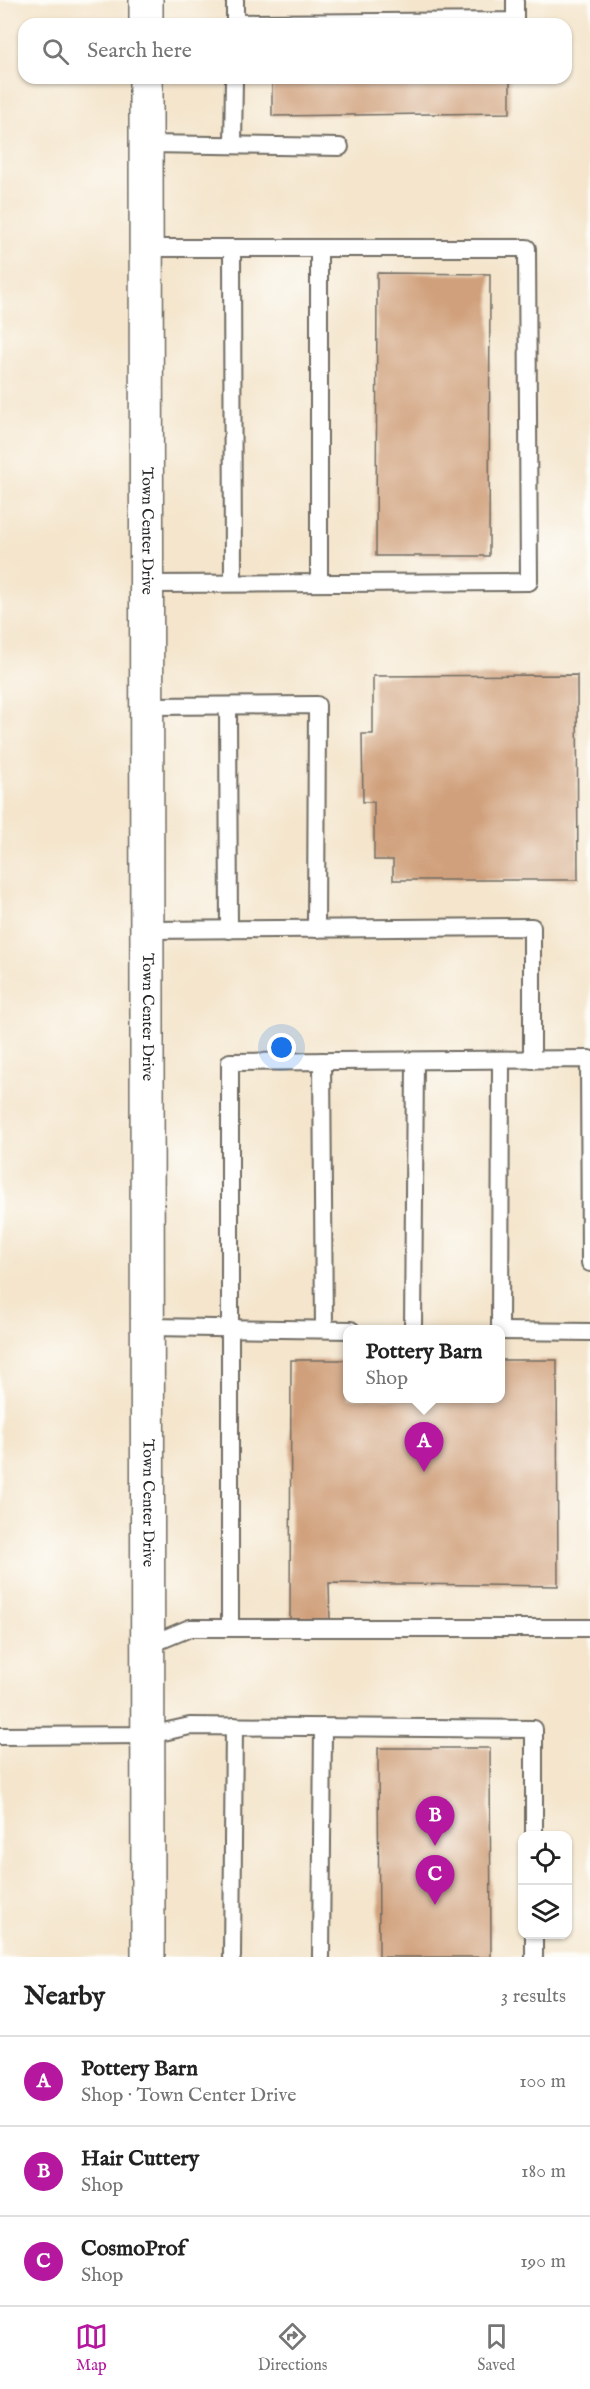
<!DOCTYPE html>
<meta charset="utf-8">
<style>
body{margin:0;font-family:"IM FELL English",serif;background:#f2f2f2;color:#222}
.controls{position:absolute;right:18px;bottom:18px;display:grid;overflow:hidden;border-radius:12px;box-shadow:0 2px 4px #0004}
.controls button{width:54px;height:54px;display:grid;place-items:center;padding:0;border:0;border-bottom:2px solid #e0e0e0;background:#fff;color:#222;font:30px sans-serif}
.you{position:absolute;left:282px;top:1048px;width:21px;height:21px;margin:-15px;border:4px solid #fff;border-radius:50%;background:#1a73e8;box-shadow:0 0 0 9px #1a73e833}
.badge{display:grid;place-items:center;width:39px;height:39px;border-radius:50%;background:#b5179e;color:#fff;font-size:20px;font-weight:700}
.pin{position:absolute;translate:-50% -50px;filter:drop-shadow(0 2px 3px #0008)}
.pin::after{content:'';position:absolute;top:32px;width:21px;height:18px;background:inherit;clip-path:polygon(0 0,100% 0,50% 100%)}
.popup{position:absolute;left:343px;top:1325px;width:162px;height:78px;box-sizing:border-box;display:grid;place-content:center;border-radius:12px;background:#fff;filter:drop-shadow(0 2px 4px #0005);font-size:20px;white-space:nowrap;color:#767676}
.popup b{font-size:22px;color:#222}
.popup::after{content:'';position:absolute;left:50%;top:100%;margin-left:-12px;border:12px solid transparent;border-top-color:#fff}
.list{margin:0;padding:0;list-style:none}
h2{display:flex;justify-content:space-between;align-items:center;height:78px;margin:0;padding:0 24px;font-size:26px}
h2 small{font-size:20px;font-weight:400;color:#767676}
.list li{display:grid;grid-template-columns:39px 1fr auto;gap:18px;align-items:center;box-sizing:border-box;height:90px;padding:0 24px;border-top:2px solid #e0e0e0}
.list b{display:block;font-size:22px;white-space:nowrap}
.list p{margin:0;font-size:20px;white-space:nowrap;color:#767676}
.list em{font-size:20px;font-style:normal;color:#767676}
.icon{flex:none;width:33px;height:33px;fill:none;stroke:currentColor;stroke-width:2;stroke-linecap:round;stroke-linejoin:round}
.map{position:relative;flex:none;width:590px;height:1957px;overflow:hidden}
.search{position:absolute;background:#fff;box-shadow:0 2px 4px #0004;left:18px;right:18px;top:18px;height:66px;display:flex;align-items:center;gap:15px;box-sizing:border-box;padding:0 21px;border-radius:18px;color:#767676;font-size:22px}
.sheet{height:348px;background:#fff}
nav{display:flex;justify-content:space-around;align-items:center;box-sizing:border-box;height:84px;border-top:2px solid #e0e0e0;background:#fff;font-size:16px;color:#767676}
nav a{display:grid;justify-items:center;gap:3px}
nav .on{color:#b5179e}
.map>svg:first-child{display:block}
</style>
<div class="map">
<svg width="590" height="1957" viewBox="0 0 590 1957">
<rect width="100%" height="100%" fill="#fdfcf7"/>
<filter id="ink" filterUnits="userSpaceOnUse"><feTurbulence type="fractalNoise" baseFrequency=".0167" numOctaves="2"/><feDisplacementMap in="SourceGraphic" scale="12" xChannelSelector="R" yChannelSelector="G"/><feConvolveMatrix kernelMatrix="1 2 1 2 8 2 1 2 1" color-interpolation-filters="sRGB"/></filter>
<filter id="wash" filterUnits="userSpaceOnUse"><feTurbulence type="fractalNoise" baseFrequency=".008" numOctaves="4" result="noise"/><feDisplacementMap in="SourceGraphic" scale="24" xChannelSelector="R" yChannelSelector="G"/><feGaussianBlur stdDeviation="1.35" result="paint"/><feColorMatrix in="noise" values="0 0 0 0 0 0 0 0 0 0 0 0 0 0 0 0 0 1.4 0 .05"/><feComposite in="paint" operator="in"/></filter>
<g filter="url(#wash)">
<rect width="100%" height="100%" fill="#f4e5cc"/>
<g id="blocks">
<g fill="#d0a07b">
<polygon points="272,78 510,78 510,113 272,116"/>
<polygon points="377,273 490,274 489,556 376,556"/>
<polygon points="577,675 578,880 393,880 393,860 374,860 374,802 363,802 362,734 373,734 373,676"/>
<polygon points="291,1360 348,1360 348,1398 500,1398 500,1360 557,1360 558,1586 329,1583 330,1621 290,1623"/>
<polygon points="378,1748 490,1748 491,1957 379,1957"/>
</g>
</g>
</g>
<g filter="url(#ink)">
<use href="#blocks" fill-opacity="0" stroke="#716c63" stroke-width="1.5"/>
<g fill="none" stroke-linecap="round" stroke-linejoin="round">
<defs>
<g id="lane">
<polyline points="235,0 235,24"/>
<polyline points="235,23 515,21 515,0"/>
<polyline points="147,144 340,147"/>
<polyline points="233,145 234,78"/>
<polyline points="147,248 527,248 529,582 147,584"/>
<polyline points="232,248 233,583"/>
<polyline points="319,248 319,583"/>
<polyline points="147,706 317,705 316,929"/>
<polyline points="228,706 229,930"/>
<polyline points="148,930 532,927 532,1060"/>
<polyline points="322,1061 324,1329"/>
<polyline points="149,1327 351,1330"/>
<polyline points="413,1330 415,1061"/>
<polyline points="500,1330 501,1060"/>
<polyline points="500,1331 590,1332"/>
<polyline points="230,1628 230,1062 589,1059 590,1263"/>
<polyline points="149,1645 190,1628 590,1628"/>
<polyline points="0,1736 150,1735 190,1726 534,1729 534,1836"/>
<polyline points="232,1957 234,1726"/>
<polyline points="321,1957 323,1727"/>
<polyline points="534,1957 534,1934"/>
</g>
<g id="street">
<polyline points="146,0 146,24"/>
<path id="s1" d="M146,78l2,1879"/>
</g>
</defs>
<use href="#lane" stroke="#716c63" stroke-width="20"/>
<use href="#street" stroke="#716c63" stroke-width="36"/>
<use href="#lane" stroke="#fff" stroke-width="16"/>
<use href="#street" stroke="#fff" stroke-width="33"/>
</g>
</g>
<g text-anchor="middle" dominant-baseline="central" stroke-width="4.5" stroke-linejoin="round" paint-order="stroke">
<g font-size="16" fill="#2b2b2b" stroke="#fdfcf7">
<text stroke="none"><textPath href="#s1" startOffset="453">Town Center Drive</textPath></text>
<text stroke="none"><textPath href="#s1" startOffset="939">Town Center Drive</textPath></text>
<text stroke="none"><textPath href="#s1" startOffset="1425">Town Center Drive</textPath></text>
</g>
</g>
</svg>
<div class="controls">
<button><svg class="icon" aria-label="locate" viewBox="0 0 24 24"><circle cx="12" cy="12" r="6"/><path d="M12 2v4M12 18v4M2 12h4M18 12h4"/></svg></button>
<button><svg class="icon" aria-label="layers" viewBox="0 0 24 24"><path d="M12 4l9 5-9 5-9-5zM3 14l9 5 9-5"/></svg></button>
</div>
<div class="you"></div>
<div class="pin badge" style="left:424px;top:1472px">A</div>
<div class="popup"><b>Pottery Barn</b>Shop</div>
<div class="pin badge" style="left:435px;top:1846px">B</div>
<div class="pin badge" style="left:435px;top:1905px">C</div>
<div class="search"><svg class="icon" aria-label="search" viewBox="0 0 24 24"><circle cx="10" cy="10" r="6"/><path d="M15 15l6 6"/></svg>Search here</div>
</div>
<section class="sheet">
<h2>Nearby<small>3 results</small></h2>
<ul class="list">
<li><span class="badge">A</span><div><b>Pottery Barn</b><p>Shop · Town Center Drive</p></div><em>100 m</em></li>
<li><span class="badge">B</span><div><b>Hair Cuttery</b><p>Shop</p></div><em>180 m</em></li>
<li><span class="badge">C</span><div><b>CosmoProf</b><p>Shop</p></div><em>190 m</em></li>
</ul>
</section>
<nav>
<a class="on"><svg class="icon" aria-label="map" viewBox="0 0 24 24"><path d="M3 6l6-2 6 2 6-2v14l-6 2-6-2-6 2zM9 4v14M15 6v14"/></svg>Map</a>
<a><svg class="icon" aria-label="directions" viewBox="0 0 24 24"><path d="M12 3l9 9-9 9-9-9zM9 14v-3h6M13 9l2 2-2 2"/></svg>Directions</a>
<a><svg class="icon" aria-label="saved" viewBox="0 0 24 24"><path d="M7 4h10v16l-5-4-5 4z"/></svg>Saved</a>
</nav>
